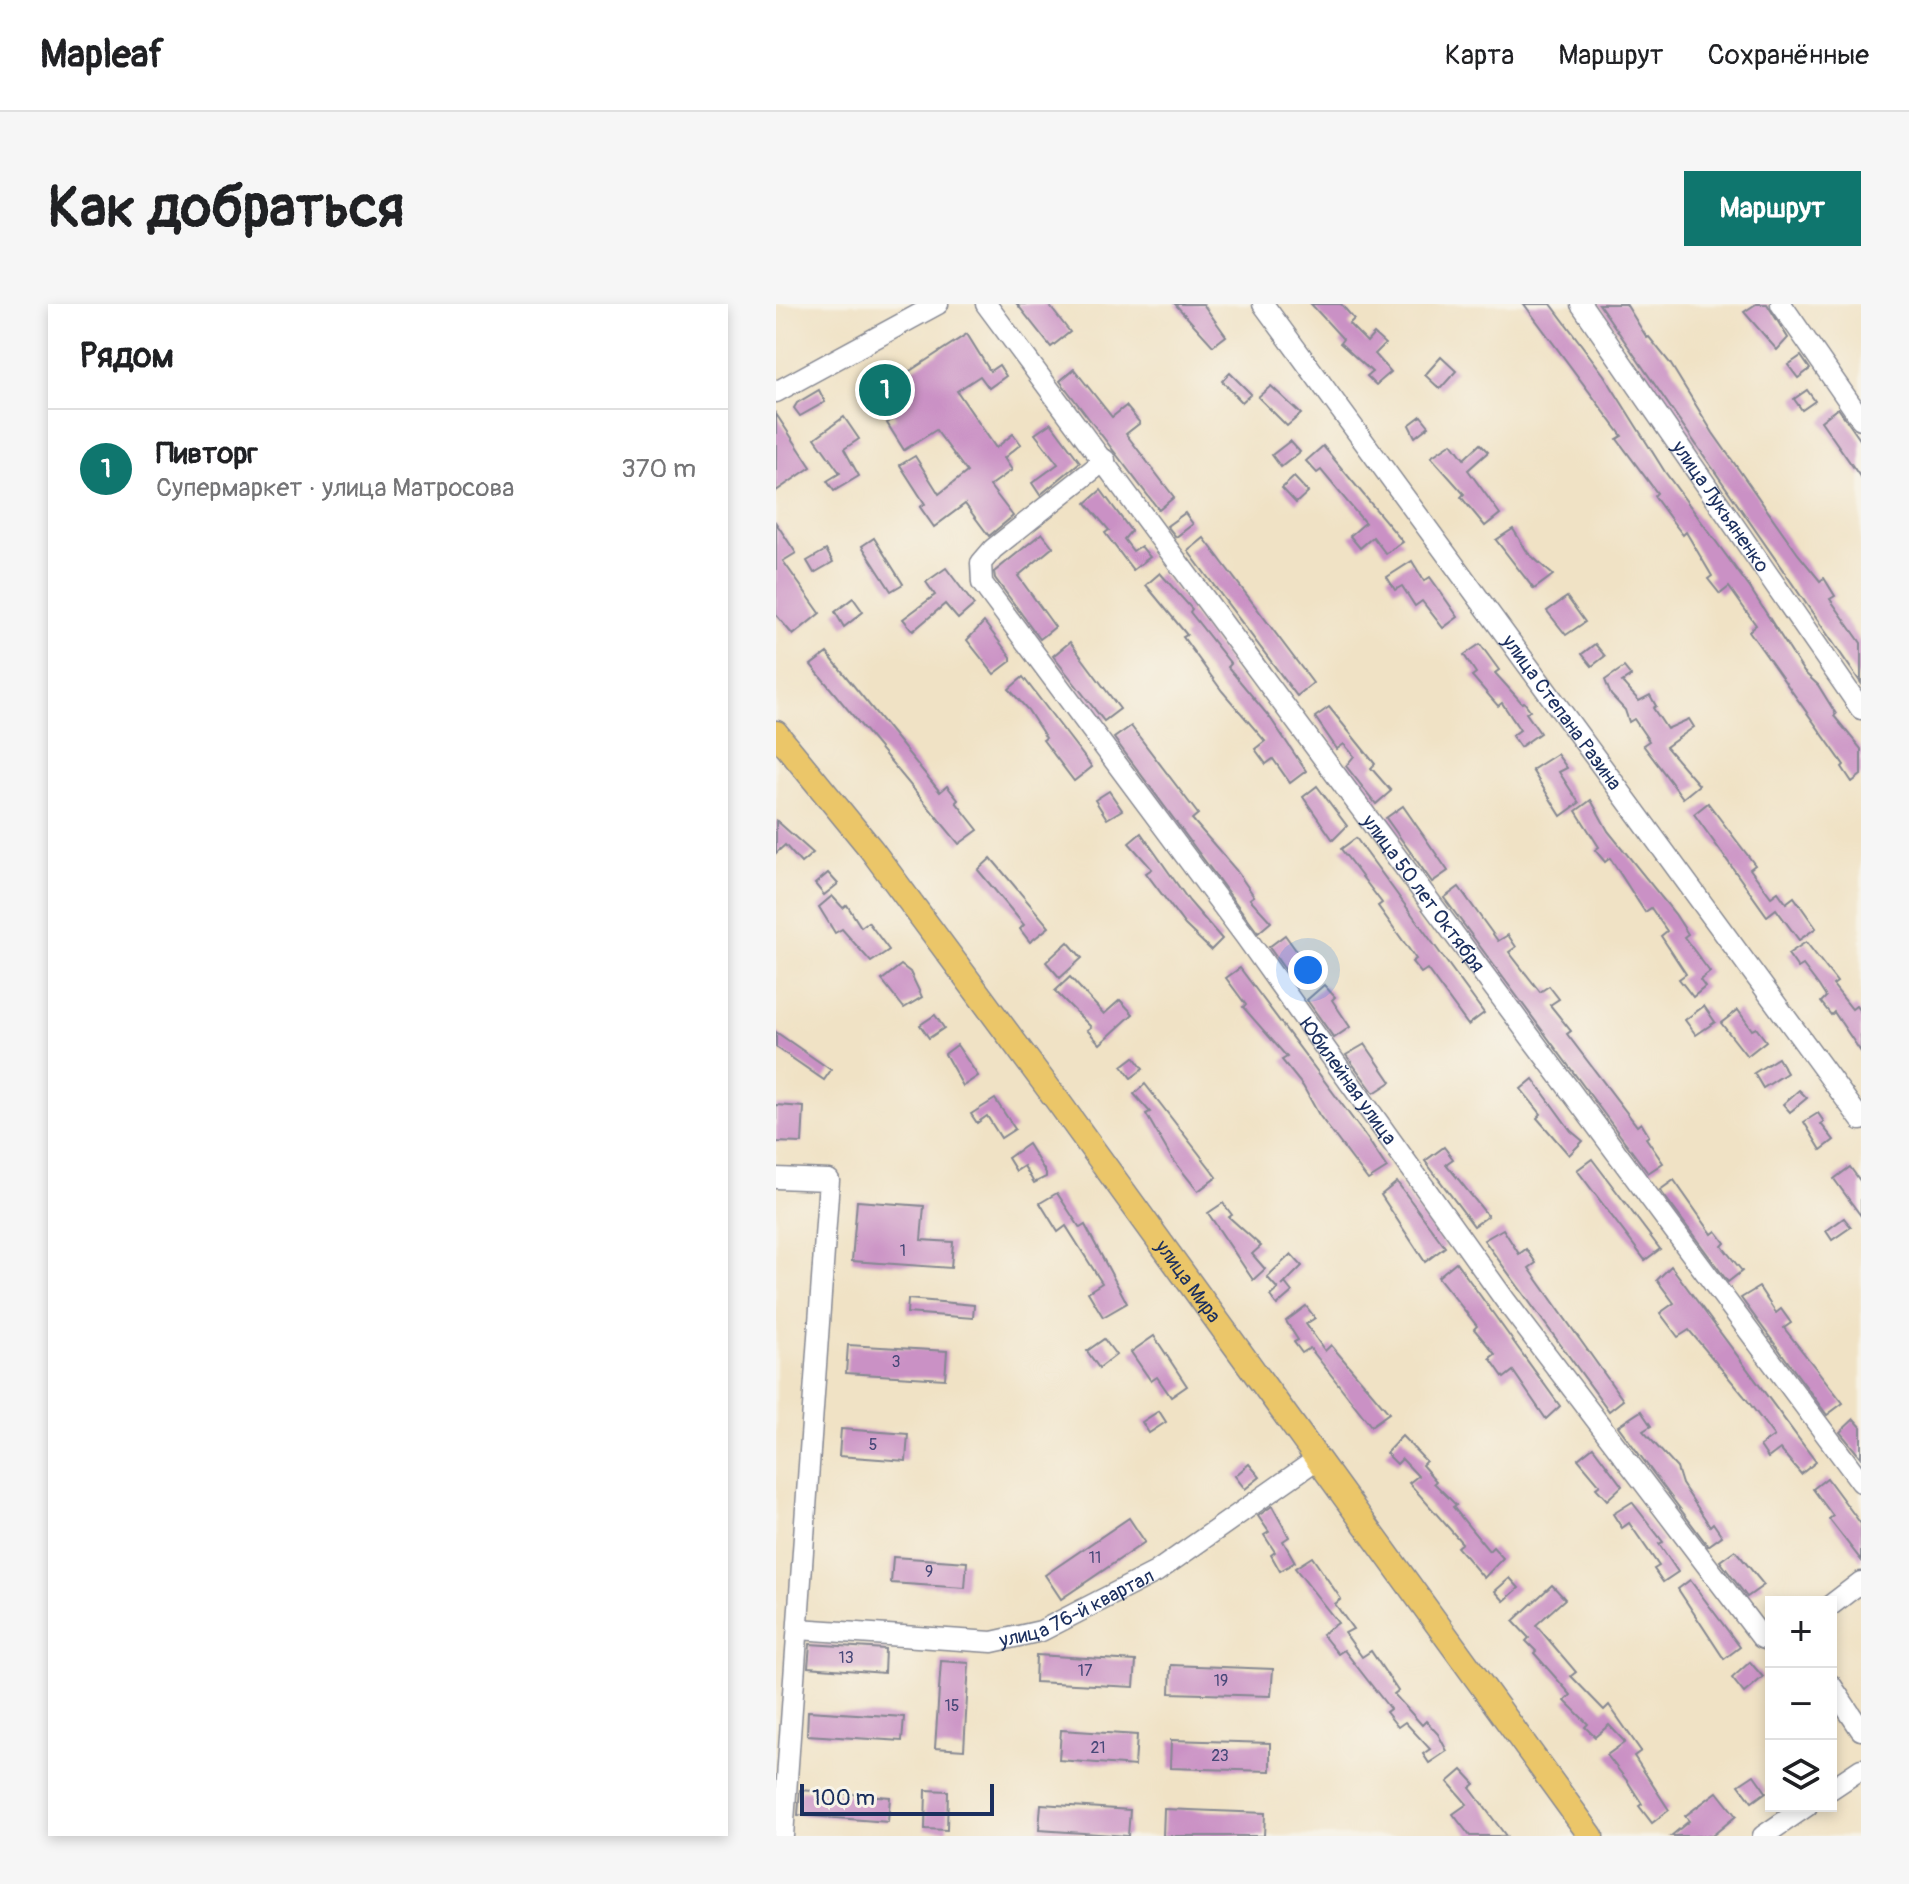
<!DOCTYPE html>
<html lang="ru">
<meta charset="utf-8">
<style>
body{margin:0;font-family:Pangolin,sans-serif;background:#f6f6f6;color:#202124}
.controls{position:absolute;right:24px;bottom:24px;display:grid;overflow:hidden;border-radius:0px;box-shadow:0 4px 12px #0003}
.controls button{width:72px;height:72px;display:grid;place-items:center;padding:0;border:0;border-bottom:2px solid #e0e0e0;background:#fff;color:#202124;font:40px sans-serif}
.scale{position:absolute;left:24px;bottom:20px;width:194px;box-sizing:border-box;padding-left:8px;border:4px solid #1b2f5e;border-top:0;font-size:22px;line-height:28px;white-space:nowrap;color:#1b2f5e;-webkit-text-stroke:6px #f7f3e8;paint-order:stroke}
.you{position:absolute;left:532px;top:666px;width:28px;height:28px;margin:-20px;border:6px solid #fff;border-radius:50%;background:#1a73e8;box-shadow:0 0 0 12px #1a73e833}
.badge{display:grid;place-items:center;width:52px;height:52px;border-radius:50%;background:#0f766e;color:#fff;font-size:26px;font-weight:700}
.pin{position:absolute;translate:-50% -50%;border:4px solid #fff;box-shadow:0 2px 8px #0006}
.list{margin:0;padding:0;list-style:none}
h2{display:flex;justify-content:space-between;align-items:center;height:104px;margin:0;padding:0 32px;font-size:34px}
h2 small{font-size:26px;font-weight:400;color:#757577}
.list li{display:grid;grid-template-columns:52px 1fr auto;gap:24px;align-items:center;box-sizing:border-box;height:120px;padding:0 32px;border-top:2px solid #e0e0e0}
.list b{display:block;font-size:30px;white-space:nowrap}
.list p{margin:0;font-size:26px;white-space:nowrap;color:#757577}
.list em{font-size:26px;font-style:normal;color:#757577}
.icon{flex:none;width:44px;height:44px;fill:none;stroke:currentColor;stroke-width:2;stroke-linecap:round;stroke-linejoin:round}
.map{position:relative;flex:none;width:1085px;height:1532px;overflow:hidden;border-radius:0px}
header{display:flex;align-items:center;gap:48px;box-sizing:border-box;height:112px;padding:0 40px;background:#fff;border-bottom:2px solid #e0e0e0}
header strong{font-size:38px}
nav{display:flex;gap:44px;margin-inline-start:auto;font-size:28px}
.intro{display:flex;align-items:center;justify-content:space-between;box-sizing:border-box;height:192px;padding:0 48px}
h1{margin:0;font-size:56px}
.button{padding:20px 36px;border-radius:0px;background:#0f766e;color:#fff;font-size:28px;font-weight:700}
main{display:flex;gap:48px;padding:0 48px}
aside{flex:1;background:#fff;border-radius:0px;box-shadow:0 4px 12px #0003}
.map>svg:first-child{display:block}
</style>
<header>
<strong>Mapleaf</strong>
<nav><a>Карта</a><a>Маршрут</a><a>Сохранённые</a></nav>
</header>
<div class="intro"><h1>Как добраться</h1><a class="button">Маршрут</a></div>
<main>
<aside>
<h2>Рядом<small></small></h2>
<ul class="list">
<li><span class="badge">1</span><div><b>Пивторг</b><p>Супермаркет · улица Матросова</p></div><em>370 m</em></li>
</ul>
</aside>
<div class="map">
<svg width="1085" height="1532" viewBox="0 0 1085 1532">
<rect width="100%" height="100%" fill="#f7f3e8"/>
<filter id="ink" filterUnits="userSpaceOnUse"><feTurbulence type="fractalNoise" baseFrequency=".0125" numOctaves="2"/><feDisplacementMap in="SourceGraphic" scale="16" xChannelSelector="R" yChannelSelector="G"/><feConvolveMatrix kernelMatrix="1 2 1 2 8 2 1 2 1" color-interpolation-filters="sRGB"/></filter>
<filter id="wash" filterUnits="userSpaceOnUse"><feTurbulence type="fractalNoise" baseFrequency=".006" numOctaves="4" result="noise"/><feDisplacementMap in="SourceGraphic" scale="32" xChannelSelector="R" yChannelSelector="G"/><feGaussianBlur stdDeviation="1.8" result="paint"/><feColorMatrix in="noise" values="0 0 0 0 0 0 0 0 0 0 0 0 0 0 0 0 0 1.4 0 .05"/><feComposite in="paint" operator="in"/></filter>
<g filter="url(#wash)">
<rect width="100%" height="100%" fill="#f0e2c5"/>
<g id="blocks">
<g fill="#ca91c5">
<polygon points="241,0 272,0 294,28 275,43"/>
<polygon points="399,0 427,0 450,32 437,42"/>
<polygon points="535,0 565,0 578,15 573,20 591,38 598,30 609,40 599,50 615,68 600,81 591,72 596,68 564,39 567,35"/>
<polygon points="748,0 775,0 828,71 889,168 974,284 1028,368 1042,381 1060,410 1058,412 1085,445 1085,471 1076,478 1066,463 1068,461 973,327 980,321 953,283 944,290 932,275 936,272 910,228 907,231 897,218 878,192 881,189 841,135 846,132"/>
<polygon points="823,0 850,0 871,34 873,33 894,59 937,129 1022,250 1044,277 1048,274 1059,292 1054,295 1085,339 1085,379"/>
<polygon points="980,0 991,0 1012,34 1001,46 968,8"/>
<polygon points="191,30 214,67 223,61 230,72 213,84 204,72 181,87 220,144 237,130 245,140 228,154 236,166 214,182 237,212 213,232 189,200 158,223 144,203 149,200 124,161 139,152 163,190 191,168 160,126 128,146 111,119 120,114 103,87"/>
<polygon points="1025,52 1034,65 1022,74 1012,61"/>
<polygon points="665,53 680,67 664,85 649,71"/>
<polygon points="298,65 336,113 350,102 364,119 350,130 398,193 383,206 284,77"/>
<polygon points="454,69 475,90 466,98 446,77"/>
<polygon points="495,82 525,110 511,122 482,93"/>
<polygon points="43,86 49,98 24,112 18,104 21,99"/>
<polygon points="1031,86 1039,97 1026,106 1018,95"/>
<polygon points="1062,104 1085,137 1085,174 1045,117"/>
<polygon points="0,110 35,163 0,187"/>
<polygon points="645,112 653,122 639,133 633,121"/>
<polygon points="68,113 83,135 68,145 83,172 58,187 51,177 64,169 39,134"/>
<polygon points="275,119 304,158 264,191 256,179 282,160 259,130"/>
<polygon points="514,137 524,148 505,163 496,151"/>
<polygon points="676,139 688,155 704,140 712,148 692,166 724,210 709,222 685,193 688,190 655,153"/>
<polygon points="547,142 627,238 610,250 597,233 584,244 574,232 589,219 545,166 541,169 530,157"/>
<polygon points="518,173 532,188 520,199 506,184"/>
<polygon points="325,186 355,227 348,235 357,247 365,242 374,253 357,266 329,229 333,226 310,199"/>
<polygon points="409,209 417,220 400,233 391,222"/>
<polygon points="0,219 20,249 7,257 44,309 17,331 0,311"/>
<polygon points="737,225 752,249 777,271 758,285 720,236"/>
<polygon points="266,229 277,243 242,272 279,323 264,335 219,274 218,268"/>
<polygon points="98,234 127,280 115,287 86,242"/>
<polygon points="428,234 537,379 521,392 412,247"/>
<polygon points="50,246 57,258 38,269 31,257"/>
<polygon points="636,257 648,277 654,273 682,313 667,324 646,297 639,302 626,282 619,286 611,273"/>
<polygon points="170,264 198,301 182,315 169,300 137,327 127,315 159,291 150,278"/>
<polygon points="384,269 416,305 414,308 455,360 452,363 495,415 530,467 514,479 497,455 490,460 479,445 489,437 446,387 407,333 411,331 370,281"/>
<polygon points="791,293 809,318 790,331 771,307"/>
<polygon points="77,294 87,308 68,323 59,308"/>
<polygon points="208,318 235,353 235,357 218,370 191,336"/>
<polygon points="294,338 344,405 328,417 277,352"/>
<polygon points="704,340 723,366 719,369 746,399 748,398 754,406 750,409 764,429 744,443 736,432 744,426 726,399 722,402 696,372 700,369 688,351"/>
<polygon points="819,340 829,352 816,362 806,350"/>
<polygon points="51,349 164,488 171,482 182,496 180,498 202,526 183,540 35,361"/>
<polygon points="848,363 855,372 846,378 863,397 874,391 880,402 877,404 891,425 913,415 918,423 890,443 923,481 907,494 867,441 873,437 858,415 853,418 849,406 835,391 829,376"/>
<polygon points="247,373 316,463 298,477 267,436 270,434 252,406 233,385"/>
<polygon points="553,403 599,460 595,464 615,487 600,500 570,462 578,452 568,440 561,445 539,413"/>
<polygon points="355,422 422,510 416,515 460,566 478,592 474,595 495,618 482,629 338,434"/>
<polygon points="781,450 791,464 783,468 803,499 785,512 756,466"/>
<polygon points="541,482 571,522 557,536 527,493"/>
<polygon points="333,487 346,506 331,515 319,496"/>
<polygon points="815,496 832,527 899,610 912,630 908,633 934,668 924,676 929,683 917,693 903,675 910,670 885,632 891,627 875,604 869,608 834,554 829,558 819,546 823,543 800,507"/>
<polygon points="932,499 979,561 974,565 995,593 1002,588 1010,599 1018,593 1040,624 1023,636 1000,605 991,612 918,510"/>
<polygon points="627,502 672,567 656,578 610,514"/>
<polygon points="0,516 37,549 25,559 9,541 0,549"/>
<polygon points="365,529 413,597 446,635 435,646 409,621 370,569 376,565 353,539"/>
<polygon points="580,534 708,709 692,721 651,665 645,669 636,658 640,655 602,602 606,599 565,545"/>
<polygon points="215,554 273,623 254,638 244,625 248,621 202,566"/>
<polygon points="52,569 62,580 48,591 39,580"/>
<polygon points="683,583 722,637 732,631 740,643 733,648 764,688 773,682 783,695 774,701 795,727 791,730 861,822 865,819 873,832 870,834 887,859 872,869 668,594"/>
<polygon points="56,592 67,604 71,601 85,623 92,618 113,646 95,658 66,625 59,629 43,603"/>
<polygon points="509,631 537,670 520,681 493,643"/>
<polygon points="292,638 306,654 284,674 270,658"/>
<polygon points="1030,638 1061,678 1057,681 1076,705 1080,702 1085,709 1085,748 1058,708 1055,711 1045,698 1050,693 1043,682 1027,661 1022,664 1012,650"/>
<polygon points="125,661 134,668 146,693 128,704 106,676"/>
<polygon points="464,664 591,834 611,864 592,876 543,811 527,782 506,756 511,753 467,703 470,701 450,674"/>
<polygon points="294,673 328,710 344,696 357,710 324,740 311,726 315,723 279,687"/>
<polygon points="548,681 559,693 556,696 574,723 558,734 531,696"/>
<polygon points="928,702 939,718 920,731 909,716"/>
<polygon points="962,706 976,726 980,724 990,737 971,752 945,719"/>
<polygon points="159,711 168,724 153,734 144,721"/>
<polygon points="0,728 55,766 48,776 0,743"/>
<polygon points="589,740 615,778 598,789 570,751"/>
<polygon points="181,741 202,772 187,782 169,750"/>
<polygon points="358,753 367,765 355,774 346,762"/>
<polygon points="1002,754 1011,769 987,784 978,769"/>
<polygon points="757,775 795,827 807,837 793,851 761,814 765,810 745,785"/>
<polygon points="369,780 441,873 422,887 395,853 370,810 374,808 358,790"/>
<polygon points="1023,786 1031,794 1014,808 1007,800"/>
<polygon points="219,795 239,825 225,834 211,812 201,819 195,810"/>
<polygon points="0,801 28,803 26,839 0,838"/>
<polygon points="1042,809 1048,818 1045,820 1058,836 1045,846 1028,818"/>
<polygon points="252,840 270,869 270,873 258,879 248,862 240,867 232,854"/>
<polygon points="668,843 677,855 670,860 712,912 698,922 649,857"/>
<polygon points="816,855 884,945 869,956 801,866"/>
<polygon points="1074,863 1085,878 1085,912 1058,875"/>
<polygon points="898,876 936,930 940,927 949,939 946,942 966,967 952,978 884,886"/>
<polygon points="621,878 669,943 649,958 605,891"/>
<polygon points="281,889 304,924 309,921 351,999 327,1013 312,988 326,979 290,922 282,928 264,899"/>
<polygon points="81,897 148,902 145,936 177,938 175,964 76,957"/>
<polygon points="447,899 456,911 453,913 485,942 476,950 489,965 477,976 432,909"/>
<polygon points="1068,914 1075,923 1056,936 1050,927"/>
<polygon points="727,925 743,950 750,945 760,959 753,964 847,1096 833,1107 708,936"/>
<polygon points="515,950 526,962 506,982 509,979 516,988 501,1001 494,992 502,985 491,973"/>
<polygon points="680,958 784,1102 770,1115 737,1067 728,1074 714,1054 719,1050 698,1025 701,1022 662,973"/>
<polygon points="895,962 1040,1158 1025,1170 1004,1145 992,1154 984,1142 998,1132 968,1092 913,1026 902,1033 884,1009 898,999 881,976"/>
<polygon points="983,983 1000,1009 1005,1005 1015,1019 1008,1024 1067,1099 1051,1111 965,994"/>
<polygon points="132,995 198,1001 197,1014 131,1009"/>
<polygon points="530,1002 539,1014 530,1020 549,1047 555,1041 613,1109 595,1122 534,1044 526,1049 518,1038 522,1036 510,1017"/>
<polygon points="378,1032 411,1082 395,1093 381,1073 375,1077 355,1048"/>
<polygon points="328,1035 340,1051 323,1064 311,1047"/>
<polygon points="72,1041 171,1047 169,1075 70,1069"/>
<polygon points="383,1107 390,1118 373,1129 366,1118"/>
<polygon points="865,1107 875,1122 867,1127 901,1164 906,1180 934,1222 937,1219 946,1232 932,1242 842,1122"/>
<polygon points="1078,1115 1085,1123 1085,1154 1064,1128"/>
<polygon points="65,1125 132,1130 130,1157 63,1152"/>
<polygon points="626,1132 650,1157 646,1161 660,1177 658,1179 680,1201 677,1203 713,1247 717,1243 727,1254 708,1274 681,1243 686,1239 633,1179 642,1172 626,1155 621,1160 610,1149"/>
<polygon points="817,1143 846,1182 831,1196 820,1184 824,1181 802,1155"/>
<polygon points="473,1160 484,1173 469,1185 459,1172"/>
<polygon points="1051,1174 1085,1220 1085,1256 1053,1215 1057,1212 1037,1185"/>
<polygon points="856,1198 887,1238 883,1240 902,1268 887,1278 878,1265 883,1262 853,1219 846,1224 837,1210"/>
<polygon points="496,1202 513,1233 507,1237 519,1258 504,1267 495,1251 499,1248 488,1231 493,1228 482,1212"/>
<polygon points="353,1214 369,1238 285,1295 269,1271"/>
<polygon points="959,1246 988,1281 971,1293 944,1257"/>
<polygon points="117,1253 191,1258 189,1284 115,1279"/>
<polygon points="536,1253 565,1295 559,1300 577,1325 569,1329 586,1353 595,1347 622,1387 618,1390 646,1421 650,1417 662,1430 671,1447 653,1459 647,1450 654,1445 629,1418 622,1423 610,1408 614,1405 568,1346 562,1350 546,1330 562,1319 519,1264"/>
<polygon points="734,1274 743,1284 728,1297 719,1287"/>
<polygon points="914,1276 964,1343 948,1355 902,1285"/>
<polygon points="776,1281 789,1295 760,1321 800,1368 795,1372 828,1406 833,1401 865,1447 858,1452 893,1506 876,1519 863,1502 866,1500 852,1478 831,1451 849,1438 833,1421 819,1433 809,1423 812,1420 789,1397 795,1391 758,1349 760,1347 750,1337 753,1334 737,1317"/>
<polygon points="34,1340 109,1345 108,1369 32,1363"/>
<polygon points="260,1351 360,1357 358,1383 259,1378"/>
<polygon points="165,1357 193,1359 188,1446 159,1444"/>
<polygon points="974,1358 987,1373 968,1389 956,1374"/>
<polygon points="395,1361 497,1365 495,1392 394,1389"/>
<polygon points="32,1407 128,1413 126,1437 31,1431"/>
<polygon points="285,1426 361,1431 359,1462 283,1456"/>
<polygon points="395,1436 494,1439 494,1467 394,1464"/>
<polygon points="686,1466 699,1480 694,1484 730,1532 694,1532 677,1510 691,1500 672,1478"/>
<polygon points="978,1471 990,1488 976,1498 963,1481"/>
<polygon points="24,1486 114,1493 112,1518 22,1511"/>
<polygon points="150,1486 172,1487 171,1526 149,1525"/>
<polygon points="941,1488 960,1512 936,1532 895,1532 913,1517 909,1512"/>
<polygon points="265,1500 354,1506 352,1532 263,1526"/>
<polygon points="388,1505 489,1509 488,1532 387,1532"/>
</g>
</g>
</g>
<g filter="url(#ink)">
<use href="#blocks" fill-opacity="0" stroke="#868892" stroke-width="2"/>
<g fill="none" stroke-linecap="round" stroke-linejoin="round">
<defs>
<g id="minor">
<path id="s1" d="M210,0l875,1178"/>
<path id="s2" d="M487,0l598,816"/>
<path id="s3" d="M805,0l280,405"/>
<polyline points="1005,0 1085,115"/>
<polyline points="0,88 162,0"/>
<path id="s4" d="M329,156l-112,89 -12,14 1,20 263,353 260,364 257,338 9,3"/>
<polyline points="0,874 53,876 7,1532"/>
<polyline points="1055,1301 1085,1278"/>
<path id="s5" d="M22,1325l194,13 49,-11 115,-59 161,-113"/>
<polyline points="1055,1381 1085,1426"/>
<polyline points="1055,1485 1085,1465"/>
<polyline points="987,1532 1031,1502"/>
</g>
<g id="major">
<path id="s6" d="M0,429l95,116 189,255 531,732"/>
</g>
</defs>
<use href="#minor" stroke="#868892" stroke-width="23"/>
<use href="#major" stroke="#868892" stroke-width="27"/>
<use href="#minor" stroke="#fff" stroke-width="20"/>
<use href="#major" stroke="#ebc669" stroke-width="24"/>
</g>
</g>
<g text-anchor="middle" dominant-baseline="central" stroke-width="7" stroke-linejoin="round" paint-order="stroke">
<g font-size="16" fill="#474878">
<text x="127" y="947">1</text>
<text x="120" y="1058">3</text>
<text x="97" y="1141">5</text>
<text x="319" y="1254">11</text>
<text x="153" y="1268">9</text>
<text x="70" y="1354">13</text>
<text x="309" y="1367">17</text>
<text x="445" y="1377">19</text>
<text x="176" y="1402">15</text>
<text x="322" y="1444">21</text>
<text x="444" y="1452">23</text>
</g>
<g font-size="20" fill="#1b2f5e" stroke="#f7f3e8">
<text stroke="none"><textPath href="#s3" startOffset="246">улица Лукьяненко</textPath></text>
<text stroke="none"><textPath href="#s2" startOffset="506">улица Степана Разина</textPath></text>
<text stroke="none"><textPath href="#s1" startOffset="734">улица 50 лет Октября</textPath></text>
<text stroke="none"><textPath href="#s4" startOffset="800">Юбилейная улица</textPath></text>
<text stroke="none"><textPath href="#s6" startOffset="686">улица Мира</textPath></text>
<text stroke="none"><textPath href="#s5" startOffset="286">улица 76-й квартал</textPath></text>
</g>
</g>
</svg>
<div class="controls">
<button>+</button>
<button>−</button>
<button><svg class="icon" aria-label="layers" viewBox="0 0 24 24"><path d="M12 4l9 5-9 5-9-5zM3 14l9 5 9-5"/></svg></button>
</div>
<div class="scale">100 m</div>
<div class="you"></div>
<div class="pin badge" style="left:109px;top:86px">1</div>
</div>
</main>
